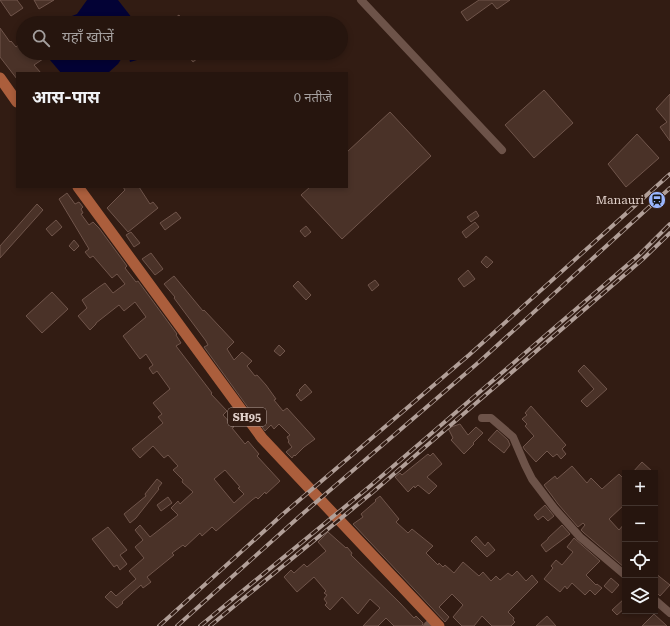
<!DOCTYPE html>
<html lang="hi">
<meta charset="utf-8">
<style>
body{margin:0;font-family:"Roboto Serif","Noto Sans Devanagari",serif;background:#32221c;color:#f1f3f6}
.controls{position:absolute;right:12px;bottom:12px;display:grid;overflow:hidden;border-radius:0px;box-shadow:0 2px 6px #0003}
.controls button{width:36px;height:36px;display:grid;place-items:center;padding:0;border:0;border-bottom:1px solid #42342e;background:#26150e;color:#f1f3f6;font:20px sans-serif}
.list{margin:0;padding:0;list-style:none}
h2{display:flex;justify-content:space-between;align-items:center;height:52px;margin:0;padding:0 16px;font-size:17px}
h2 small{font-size:13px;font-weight:400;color:#a49f9e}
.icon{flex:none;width:22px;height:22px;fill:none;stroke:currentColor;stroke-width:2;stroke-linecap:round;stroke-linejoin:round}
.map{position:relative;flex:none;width:670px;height:626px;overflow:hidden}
.search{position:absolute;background:#26150e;box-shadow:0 2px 6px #0003;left:16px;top:16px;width:332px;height:44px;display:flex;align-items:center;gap:10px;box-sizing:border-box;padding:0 14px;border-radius:22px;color:#a49f9e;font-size:15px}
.panel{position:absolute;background:#26150e;box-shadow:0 2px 6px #0003;left:16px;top:72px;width:332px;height:116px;border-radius:0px}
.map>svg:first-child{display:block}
</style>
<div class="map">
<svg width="670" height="626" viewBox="0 0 670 626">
<rect width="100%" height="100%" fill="#321c13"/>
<g fill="#030235">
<polygon points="87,0 118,0 136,23 54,23 77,14"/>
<polygon points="44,53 125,53 118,64 108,73 61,73"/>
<polygon points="128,53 151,53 151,56 130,62"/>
</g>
<g fill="#4a3228" stroke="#70554b" fill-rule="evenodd">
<polygon points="0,0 17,0 23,8 11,16"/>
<polygon points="34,0 54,0 39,9"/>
<polygon points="479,0 510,0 497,9 492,3 467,21 461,12"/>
<polygon points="179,15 184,23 168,23"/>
<polygon points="0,28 10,42 11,41 16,47 23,41 23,53 40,53 43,59 34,65 41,73 17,73 17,79 0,57"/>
<polygon points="186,53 204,53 193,62"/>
<polygon points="544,90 573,123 534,158 505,125"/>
<polygon points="670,94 670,141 660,127 667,122 656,109"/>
<polygon points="390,112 431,156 342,239 301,195 310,187 347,187 347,152"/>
<polygon points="637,134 659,158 626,187 608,164"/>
<polygon points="123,187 139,187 150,204 153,202 158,208 128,232 107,208 125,190"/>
<path d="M67,193l8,11 4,-2 4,5 -2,2 2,4 -2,1 8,11 4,-3 6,6 28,38 -2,2 11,14 2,-1 39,53 -1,1 5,8 -5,3 36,47 -1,1 16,17 -4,4 11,12 -2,1 13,16 3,-3 11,13 -2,2 23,25 -14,13 -1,-2 -7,7 -2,-2 -4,3 -36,31 -4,-4 -10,9 -2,-3 -15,14 -2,-2 -11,8 2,2 -27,22 4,5 -8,6 -2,-3 -19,17 1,1 -6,5 -12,-11 6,-6 5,5 20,-17 -7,-8 15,-13 -9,-11 8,-7 -8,-10 5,-5 10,12 28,-22 -7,-7 7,-7 2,3 13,-12 -11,-10 1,-2 -10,-10 5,-4 -10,-11 -4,3 -11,-12 -13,12 -8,-9 31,-26 -5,-6 4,-3 -9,-11 17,-14 -13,-18 -4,3 -4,-6 4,-3 -7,-11 -6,5 -17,-23 23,-19 -11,-15 -11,9 -5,-6 -23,18v1l-6,6 -12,-14 9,-8 -5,-8 17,-13 6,-4 8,10 12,-9 -8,-10 -5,4 -19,-22 -3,2 -5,-6 4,-3 -30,-50zM225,470l15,17 -2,1 6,6 -10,9 -20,-24z"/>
<polygon points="37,204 43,210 0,258 0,246"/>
<polygon points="476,211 479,216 471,222 467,217"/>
<polygon points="176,212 181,218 165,230 160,223"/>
<polygon points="56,220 62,227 52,236 46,229"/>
<polygon points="475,222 479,227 466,238 462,232"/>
<polygon points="306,226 311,232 305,237 300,231"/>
<polygon points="131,232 140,243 134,247 126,235"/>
<polygon points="74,240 79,246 74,251 69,246"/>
<polygon points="151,253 163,269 155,275 142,259"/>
<polygon points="486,256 493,262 487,268 481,262"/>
<polygon points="468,270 475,279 464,287 458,279"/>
<polygon points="174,276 203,311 204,310 234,342 227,349 234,360 242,352 252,361 247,366 255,376 257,375 266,385 276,399 274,400 283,411 287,408 315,439 304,447 295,456 294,455 292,458 286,452 292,447 288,442 289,441 287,437 290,435 279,424 274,429 271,425 265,431 204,347 208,345 206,341 174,298 175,297 164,284"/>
<polygon points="375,280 379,285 372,291 368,285"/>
<polygon points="298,281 311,295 306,300 293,286"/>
<polygon points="52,292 68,309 42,333 26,316"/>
<polygon points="279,345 285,351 280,356 274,351"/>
<polygon points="584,365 607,389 587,407 581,401 594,389 578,371"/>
<polygon points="305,384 312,392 301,401 296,395 300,391 299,390"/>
<polygon points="531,406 566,445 562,449 566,454 561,459 557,454 553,457 547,451 536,462 525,450 523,447 534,436 525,426 527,424 522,419 527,415 525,413"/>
<polygon points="460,424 468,435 476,427 483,433 473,443 474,444 464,454 451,440 453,438 448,428"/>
<polygon points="497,430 508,440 510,445 504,453 488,440"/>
<polygon points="433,453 442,464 427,477 437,486 429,494 418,485 415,488 414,486 408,492 395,477 400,473 402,475 428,454 430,456"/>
<polygon points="642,462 654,473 632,473"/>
<polygon points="572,466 587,483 591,478 602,489 619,474 625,480 625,504 609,519 619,530 625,523 625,568 584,533 581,530 585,525 583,523 578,527 558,504 544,485 555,476 557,479"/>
<polygon points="157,479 162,483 158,488 159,489 136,518 130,523 124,514 146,496 145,494"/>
<polygon points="380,496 399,519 396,522 408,533 412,529 433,546 426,553 438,565 439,563 443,567 445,565 454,573 463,562 479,576 483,572 491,581 496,576 500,580 508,573 512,576 517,571 526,581 532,575 536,580 538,582 508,612 514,618 513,620 515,622 511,626 492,626 482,616 474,626 462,626 453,617 463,605 452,594 439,607 449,617 445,622 353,524 363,517 361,514 376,501 375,500"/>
<polygon points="168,497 172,503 161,511 157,505"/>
<polygon points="545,505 554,516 548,521 543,516 538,520 534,515"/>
<polygon points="562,525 570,534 546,552 541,545 548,539 548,538"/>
<polygon points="108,527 127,550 120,555 127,564 120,570 117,565 114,567 92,539"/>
<polygon points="328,532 346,548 347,547 352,553 351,555 400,603 414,618 416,616 423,623 422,626 394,626 386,618 378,626 363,626 380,608 370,599 358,614 342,597 330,610 325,605 327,603 324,599 327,595 324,593 326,591 314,577 297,592 284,577 291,570 294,573 304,564 307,567 326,551 318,542"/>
<polygon points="476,536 485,546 488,542 495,550 487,557 471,541"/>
<polygon points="574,538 600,561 586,575 596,585 597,584 602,588 595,595 590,590 585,595 572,583 567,589 565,586 560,592 544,579 553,568 551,566 556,560 562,565 573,552 567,547"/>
<polygon points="655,573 670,585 660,596 655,591"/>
<polygon points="611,578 619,585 612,593 604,586"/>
<polygon points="625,598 625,608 617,615 612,610"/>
<polygon points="654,614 667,626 642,626"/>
<polygon points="547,616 556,626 536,626"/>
</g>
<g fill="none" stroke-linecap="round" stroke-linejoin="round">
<g stroke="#6d5349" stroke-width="8">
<polyline points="361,0 502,150"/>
<polyline points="482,418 491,418 513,437 525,465 532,479 554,508 580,537 625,575"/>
<polyline points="655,600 670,613"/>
<polyline points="427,626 428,625"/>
</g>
<g stroke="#ab5e3c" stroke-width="11">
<polyline points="0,78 17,102"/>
<polyline points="78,187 262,438 439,626"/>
</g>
<defs>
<g id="rail">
<polyline points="159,626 283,514 469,355 670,174"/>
<polyline points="177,626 300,516 479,362 670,188"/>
<polyline points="200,626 369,487 639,255 670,224"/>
<polyline points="210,626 373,492 643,259 670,233"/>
</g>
</defs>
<use href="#rail" stroke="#b19f98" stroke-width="4"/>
<use href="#rail" stroke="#321c13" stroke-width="2.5" stroke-dasharray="8" stroke-linecap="butt"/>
</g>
<defs>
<symbol id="station-disc" viewBox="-11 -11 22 22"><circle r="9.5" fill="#9ab5fd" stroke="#321c13"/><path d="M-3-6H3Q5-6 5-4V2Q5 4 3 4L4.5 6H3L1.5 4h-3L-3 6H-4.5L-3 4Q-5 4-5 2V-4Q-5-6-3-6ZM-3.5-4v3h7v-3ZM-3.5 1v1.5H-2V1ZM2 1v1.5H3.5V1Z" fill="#111"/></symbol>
</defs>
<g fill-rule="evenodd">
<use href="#station-disc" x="647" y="190" width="20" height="20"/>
</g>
<g text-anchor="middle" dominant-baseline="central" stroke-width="3" stroke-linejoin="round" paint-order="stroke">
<rect fill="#321c13" stroke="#ac9a93" stroke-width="1" x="228" y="408" width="38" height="18" rx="3"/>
<g font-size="11" font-weight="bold" fill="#e0d0ca">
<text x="247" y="417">SH95</text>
</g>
<g font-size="12" fill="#e0d0ca" stroke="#321c13" text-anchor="end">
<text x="644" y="200">Manauri</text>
</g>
</g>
</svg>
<div class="controls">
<button>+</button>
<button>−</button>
<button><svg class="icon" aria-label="locate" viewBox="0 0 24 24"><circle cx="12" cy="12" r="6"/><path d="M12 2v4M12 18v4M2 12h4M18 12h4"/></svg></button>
<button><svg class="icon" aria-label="layers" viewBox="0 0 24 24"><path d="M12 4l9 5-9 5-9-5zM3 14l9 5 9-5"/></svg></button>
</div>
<div class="search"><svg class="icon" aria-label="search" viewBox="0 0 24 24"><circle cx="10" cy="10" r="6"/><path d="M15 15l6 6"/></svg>यहाँ खोजें</div>
<section class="panel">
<h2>आस-पास<small>0 नतीजे</small></h2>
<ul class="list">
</ul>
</section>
</div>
